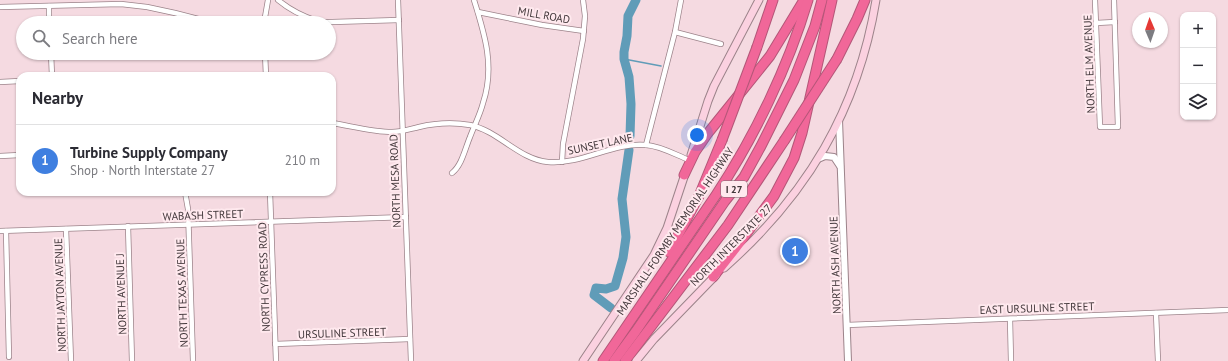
<!DOCTYPE html>
<meta charset="utf-8">
<style>
body{margin:0;font-family:"PT Sans",sans-serif;background:#f7f7f7;color:#2b2b33}
.controls{position:absolute;right:12px;top:12px;display:grid;overflow:hidden;border-radius:8px;box-shadow:0 1px 3px #0004}
.controls button{width:36px;height:36px;display:grid;place-items:center;padding:0;border:0;border-bottom:1px solid #e1e1e2;background:#fff;color:#2b2b33;font:20px sans-serif}
.compass{position:absolute;left:1132px;top:12px;width:36px;height:36px;border-radius:50%;background:#fff;box-shadow:0 1px 3px #0004;rotate:358deg}
.you{position:absolute;left:697px;top:135px;width:14px;height:14px;margin:-10px;border:3px solid #fff;border-radius:50%;background:#1a73e8;box-shadow:0 0 0 6px #1a73e833}
.badge{display:grid;place-items:center;width:26px;height:26px;border-radius:50%;background:#2563eb;color:#fff;font-size:13px;font-weight:700}
.pin{position:absolute;translate:-50% -50%;border:2px solid #fff;box-shadow:0 1px 4px #0006}
.list{margin:0;padding:0;list-style:none}
h2{display:flex;justify-content:space-between;align-items:center;height:52px;margin:0;padding:0 16px;font-size:17px}
h2 small{font-size:13px;font-weight:400;color:#7c7c81}
.list li{display:grid;grid-template-columns:26px 1fr auto;gap:12px;align-items:center;box-sizing:border-box;height:72px;padding:0 16px;border-top:1px solid #e1e1e2}
.list b{display:block;font-size:15px;white-space:nowrap}
.list p{margin:0;font-size:13px;white-space:nowrap;color:#7c7c81}
.list em{font-size:13px;font-style:normal;color:#7c7c81}
.icon{flex:none;width:22px;height:22px;fill:none;stroke:currentColor;stroke-width:2;stroke-linecap:round;stroke-linejoin:round}
.map{position:relative;flex:none;width:1228px;height:361px;overflow:hidden}
.search{position:absolute;background:#fff;box-shadow:0 1px 3px #0004;left:16px;top:16px;width:320px;height:44px;display:flex;align-items:center;gap:10px;box-sizing:border-box;padding:0 14px;border-radius:22px;color:#7c7c81;font-size:15px}
.panel{position:absolute;background:#fff;box-shadow:0 1px 3px #0004;left:16px;top:72px;width:320px;height:124px;border-radius:12px}
.map>svg:first-child{display:block}
</style>
<div class="map">
<svg width="1228" height="361" viewBox="0 0 1228 361">
<rect width="100%" height="100%" fill="#f5dae1"/>
<g fill="none" stroke-linecap="round" stroke-linejoin="round">
<polyline stroke="#609cb8" stroke-width="1.5" points="624,59 661,66"/>
<g stroke="#609cb8" stroke-width="9">
<polyline points="630,136 631,104 629,77 624,59 624,52 627,36 628,16 636,0"/>
<polyline points="611,308 594,295 596,288 606,289 615,286 623,258 626,237 622,199 629,150"/>
</g>
<defs>
<g id="minor">
<path d="M278,0c12,10 24,16 39,21"/>
<polyline points="398,0 411,361"/>
<polyline points="1095,0 1100,127 1118,127 1114,0"/>
<polyline points="49,6 49,23"/>
<polyline points="0,7 121,4 147,7 175,13 206,21 218,23"/>
<polyline points="478,12 542,25 584,31"/>
<polyline points="264,23 268,0"/>
<polyline points="299,23 399,20"/>
<polyline points="1096,23 1115,22"/>
<polyline points="675,32 721,44"/>
<polyline points="51,53 52,76"/>
<polyline points="265,53 266,76"/>
<polyline points="0,82 20,81"/>
<path d="M332,123c19,3 41,9 60,9 9,0 18,-3 27,-5 17,-4 33,-5 51,-2 29,6 48,34 78,37 34,3 65,-20 98,-17 15,1 30,10 43,15"/>
<polyline points="646,145 675,32 681,0"/>
<polyline points="0,156 20,155"/>
<polyline points="562,162 563,144 583,39 585,16 583,0"/>
<path d="M452,173c10,-8 13,-24 18,-36 4,-11 10,-22 13,-34 12,-36 2,-68 -9,-103"/>
<polyline points="185,192 188,209 193,361"/>
<polyline points="270,192 276,361"/>
<polyline points="128,226 132,361"/>
<polyline points="66,229 71,361"/>
<polyline points="0,231 406,217"/>
<polyline points="6,231 9,357"/>
<polyline points="1156,313 1158,361"/>
<polyline points="1010,319 1011,361"/>
<polyline points="847,325 1228,310"/>
<polyline points="275,344 410,339"/>
</g>
<g id="tertiary">
<polyline points="839,120 848,361"/>
<polyline points="818,159 825,156 834,157 840,166"/>
</g>
<g id="secondary">
<polyline points="691,155 708,101 714,86 759,0"/>
<path d="M724,268c83,-73 134,-158 152,-268"/>
<polyline points="583,361 654,255 667,228 686,171"/>
<polyline points="636,361 654,339 716,275"/>
</g>
<g id="motorway">
<polyline points="757,47 773,0"/>
<polyline points="837,59 857,19 865,0"/>
<polyline points="684,175 695,152 708,133 770,56 804,0"/>
<polyline points="669,252 699,196 722,140"/>
<polyline points="713,277 735,249 774,196 794,158 802,133 832,0"/>
<path d="M603,361l113,-166c39,-59 72,-128 92,-195"/>
<polyline points="614,361 636,331 725,201 744,177 761,146 794,80 815,26 822,0"/>
<polyline points="625,361 728,225 784,141"/>
</g>
</defs>
<use href="#minor" stroke="#9c838a" stroke-width="6"/>
<use href="#tertiary" stroke="#9c838a" stroke-width="8"/>
<use href="#secondary" stroke="#9c838a" stroke-width="9"/>
<use href="#motorway" stroke="#b45678" stroke-width="11"/>
<use href="#minor" stroke="#fff" stroke-width="4.5"/>
<use href="#tertiary" stroke="#fff" stroke-width="6"/>
<use href="#secondary" stroke="#fbd1e0" stroke-width="7"/>
<use href="#motorway" stroke="#f16799" stroke-width="9"/>
<defs>
<g id="motorway-bridge">
<polyline points="722,140 757,47"/>
<polyline points="784,141 837,59"/>
</g>
</defs>
<use href="#motorway-bridge" stroke="#b45678" stroke-width="11" stroke-linecap="butt"/>
<use href="#motorway-bridge" stroke="#f16799" stroke-width="9"/>
</g>
<g text-anchor="middle" dominant-baseline="central" stroke-width="4" stroke-linejoin="round" paint-order="stroke">
<rect fill="#ffe9ee" stroke="#7b6c70" stroke-width="1" x="721" y="181" width="26" height="16" rx="3"/>
<g font-size="10" font-weight="bold" fill="#42373a">
<text x="734" y="189">I 27</text>
</g>
<g font-size="11" fill="#42373a" stroke="#ffe9ee">
<text transform="translate(544 15) rotate(10)">MILL ROAD</text>
<text transform="translate(1089 64) rotate(-92)">NORTH ELM AVENUE</text>
<text transform="translate(600 144) rotate(-12)">SUNSET LANE</text>
<text transform="translate(395 181) rotate(-92)">NORTH MESA ROAD</text>
<text transform="translate(203 215) rotate(-2)">WABASH STREET</text>
<text transform="translate(675 231) rotate(-56)">MARSHALL FORMBY MEMORIAL HIGHWAY</text>
<text transform="translate(731 245) rotate(-45)">NORTH INTERSTATE 27</text>
<text transform="translate(835 265) rotate(-92)">NORTH ASH AVENUE</text>
<text transform="translate(264 277) rotate(-92)">NORTH CYPRESS ROAD</text>
<text transform="translate(182 293) rotate(-92)">NORTH TEXAS AVENUE</text>
<text transform="translate(121 294) rotate(-92)">NORTH AVENUE J</text>
<text transform="translate(60 295) rotate(-92)">NORTH JAYTON AVENUE</text>
<text transform="translate(1037 308) rotate(-2)">EAST URSULINE STREET</text>
<text transform="translate(342 333) rotate(-2)">URSULINE STREET</text>
</g>
</g>
</svg>
<div class="controls">
<button>+</button>
<button>−</button>
<button><svg class="icon" aria-label="layers" viewBox="0 0 24 24"><path d="M12 4l9 5-9 5-9-5zM3 14l9 5 9-5"/></svg></button>
</div>
<svg class="compass" viewBox="-18 -18 36 36"><path d="M0-13l5 13h-10z" fill="#e53935"/><path d="M0 13l5-13h-10z" fill="#7c7c81"/></svg>
<div class="you"></div>
<div class="pin badge" style="left:795px;top:251px;background:#3f7fe0">1</div>
<div class="search"><svg class="icon" aria-label="search" viewBox="0 0 24 24"><circle cx="10" cy="10" r="6"/><path d="M15 15l6 6"/></svg>Search here</div>
<section class="panel">
<h2>Nearby<small></small></h2>
<ul class="list">
<li><span class="badge" style="background:#3f7fe0">1</span><div><b>Turbine Supply Company</b><p>Shop · North Interstate 27</p></div><em>210 m</em></li>
</ul>
</section>
</div>
